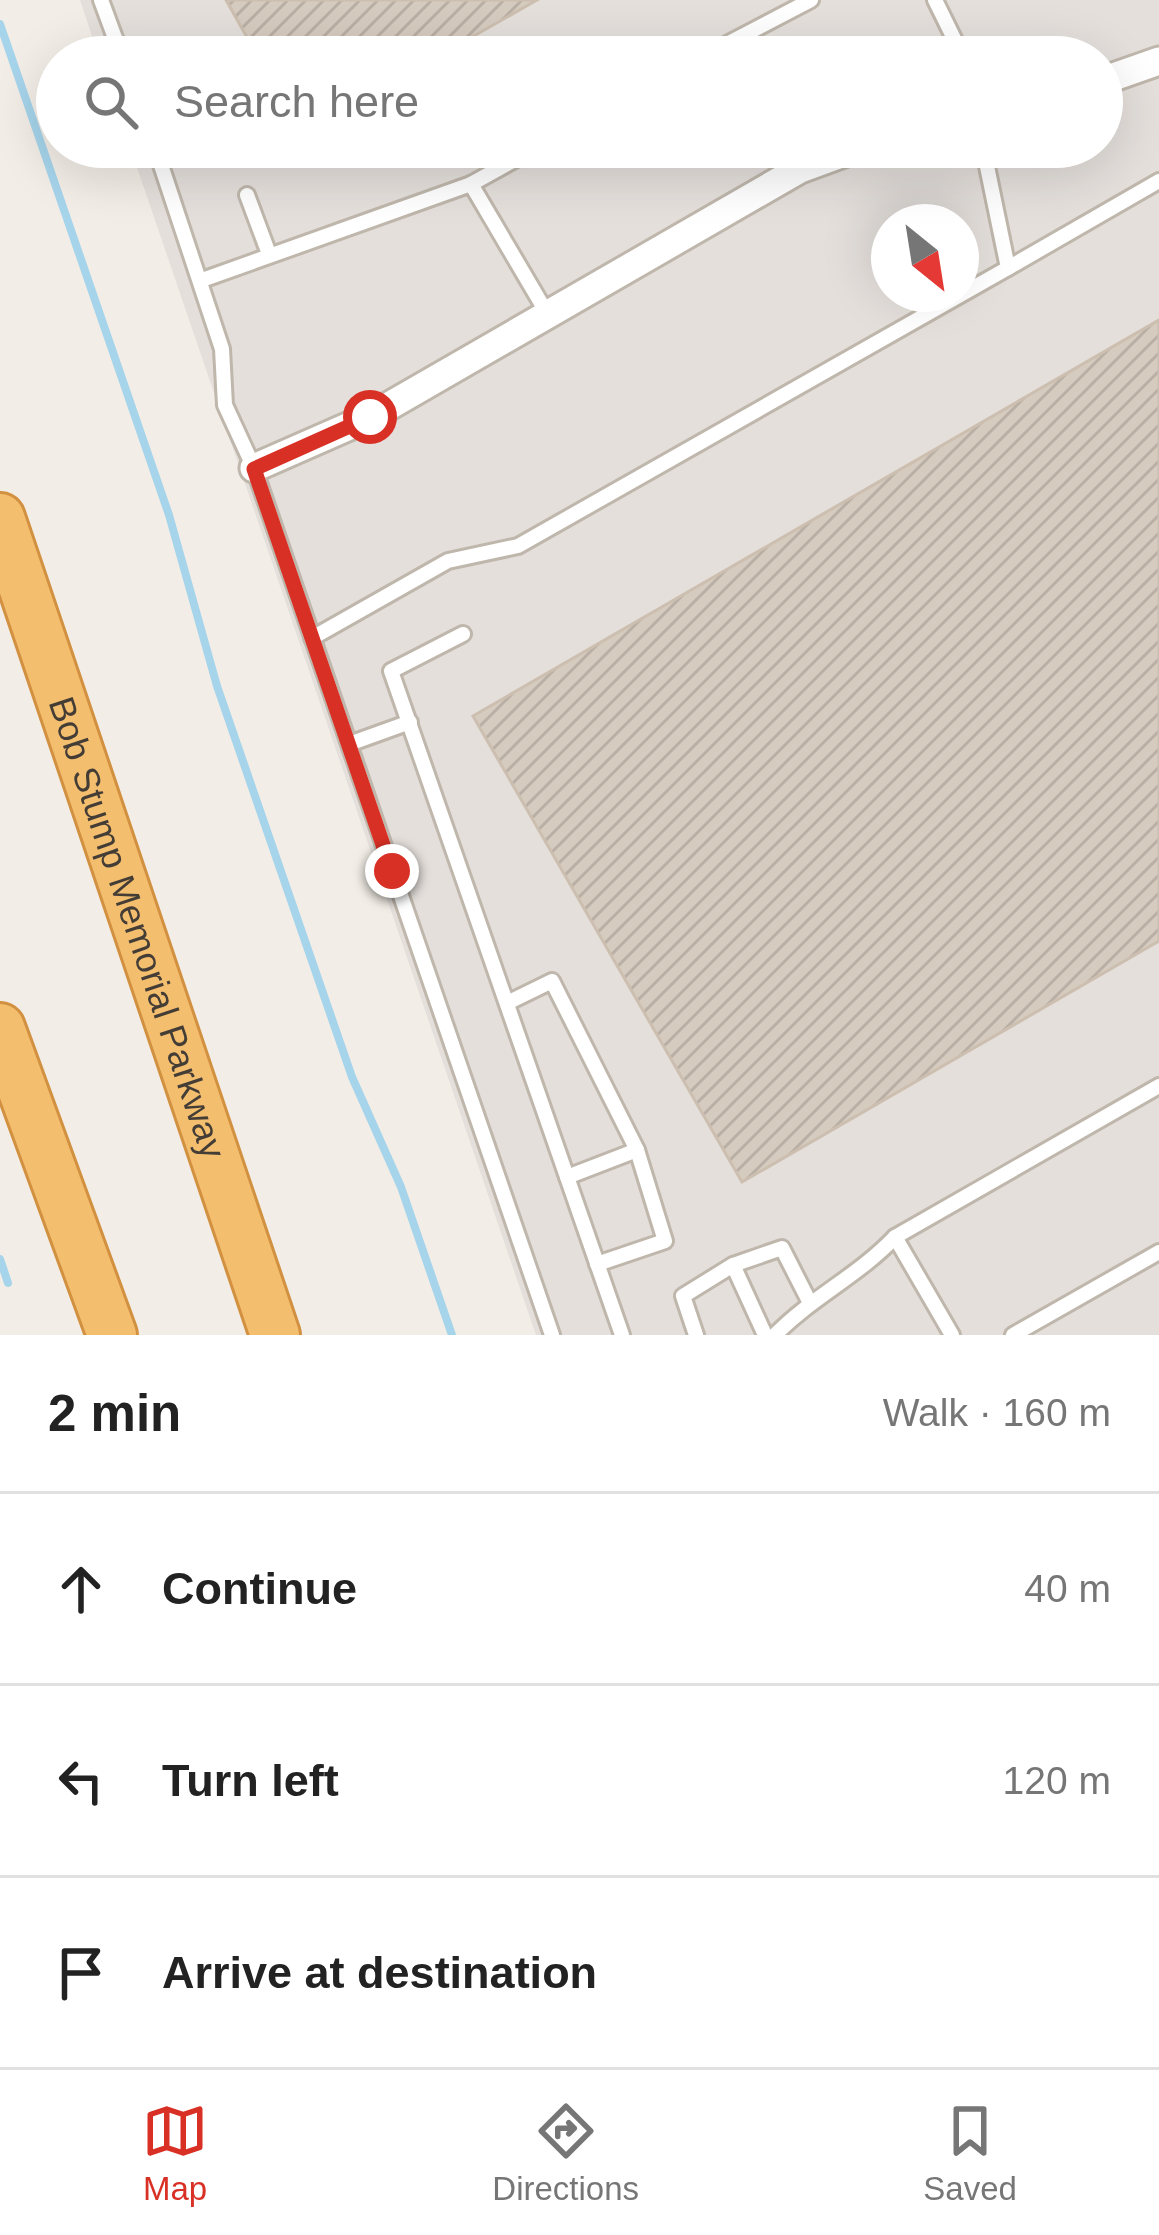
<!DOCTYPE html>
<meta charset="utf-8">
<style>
body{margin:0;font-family:Arial,sans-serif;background:#f2f2f2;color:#222}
.compass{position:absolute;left:871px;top:204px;width:108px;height:108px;border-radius:50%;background:#fff;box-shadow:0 12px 48px #0002;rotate:150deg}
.stop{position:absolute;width:36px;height:36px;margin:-27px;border:9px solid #d93025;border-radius:50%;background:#fff}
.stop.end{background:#d93025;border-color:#fff;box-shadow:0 3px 12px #0008}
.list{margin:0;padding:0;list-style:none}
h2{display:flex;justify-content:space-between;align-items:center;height:156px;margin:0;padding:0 48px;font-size:51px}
h2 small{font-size:39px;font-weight:400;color:#767676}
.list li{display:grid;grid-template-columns:78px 1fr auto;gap:36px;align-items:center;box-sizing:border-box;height:192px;padding:0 48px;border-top:3px solid #e0e0e0}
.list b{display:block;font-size:45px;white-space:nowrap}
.list em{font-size:39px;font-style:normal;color:#767676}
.icon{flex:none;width:66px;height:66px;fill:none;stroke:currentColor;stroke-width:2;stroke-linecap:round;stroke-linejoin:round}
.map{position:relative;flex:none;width:1159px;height:1335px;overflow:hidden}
.search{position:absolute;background:#fff;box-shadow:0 12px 48px #0002;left:36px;right:36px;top:36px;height:132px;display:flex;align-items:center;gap:30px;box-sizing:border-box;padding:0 42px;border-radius:66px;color:#767676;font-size:45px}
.sheet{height:732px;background:#fff}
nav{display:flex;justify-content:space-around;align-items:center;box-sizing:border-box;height:168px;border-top:3px solid #e0e0e0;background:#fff;font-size:33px;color:#767676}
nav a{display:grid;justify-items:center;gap:6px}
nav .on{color:#d93025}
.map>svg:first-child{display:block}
</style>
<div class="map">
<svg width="1159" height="1335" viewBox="0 0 1159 1335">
<defs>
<pattern id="building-hatch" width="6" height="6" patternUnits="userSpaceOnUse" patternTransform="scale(3)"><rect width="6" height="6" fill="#d6cbbf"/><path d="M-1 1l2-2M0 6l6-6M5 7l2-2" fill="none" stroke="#b9afa5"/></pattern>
</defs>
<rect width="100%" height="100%" fill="#f2ede6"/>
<path fill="#e4dfdb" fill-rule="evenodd" d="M80,0h1079v1335h-623l-406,-1188h972v-90h-1003zM889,222h72v72h-72z"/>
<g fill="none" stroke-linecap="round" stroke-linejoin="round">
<g stroke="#a6d4eb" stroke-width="8">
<polyline points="0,24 169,515 217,686 352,1077 401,1187 452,1335"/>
<polyline points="0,1259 8,1283"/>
</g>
</g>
<g fill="url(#building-hatch)" stroke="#cdbfb0" stroke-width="3">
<polygon points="226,0 537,0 437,57 258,57"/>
<polygon points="308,147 346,147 318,165"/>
<polygon points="1159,320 1159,941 742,1182 473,716"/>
</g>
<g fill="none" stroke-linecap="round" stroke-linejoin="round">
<defs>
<g id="lane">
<polyline points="101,0 122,57"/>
<polyline points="935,0 963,57"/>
<polyline points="702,57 811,0"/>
<polyline points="155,147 222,349 225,405 254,468 552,1335"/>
<polyline points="538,147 471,184 548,315"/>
<polyline points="247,195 269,254"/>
<polyline points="1008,268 1159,181"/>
<polyline points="202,280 471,184"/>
<polyline points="463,634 391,671 622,1335"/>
<polyline points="312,638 448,561 518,546 1008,268 983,147"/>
<polyline points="349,744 410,722"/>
<polyline points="507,1003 552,981 637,1150 665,1241 597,1264"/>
<polyline points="567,1177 637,1150"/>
<polyline points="895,1237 952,1335"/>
<polyline points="733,1265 765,1335"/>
<polyline points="696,1335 683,1296 733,1265 782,1248 809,1301"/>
<path d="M775,1335c37,-38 83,-59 120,-98l264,-151"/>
<polyline points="1013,1335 1159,1252"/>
</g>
<g id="street">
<polyline points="1102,81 1159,61"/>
<polyline points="254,468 370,417 800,169 860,147"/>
</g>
<g id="highway">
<path id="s1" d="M0,518l275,817"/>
<polyline points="0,1028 112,1335"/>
</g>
</defs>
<use href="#lane" stroke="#bfb7ac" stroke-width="20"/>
<use href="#street" stroke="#bfb7ac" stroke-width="33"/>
<use href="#highway" stroke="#d29140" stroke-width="54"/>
<use href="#lane" stroke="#fff" stroke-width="14"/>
<use href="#street" stroke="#fff" stroke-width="27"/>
<use href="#highway" stroke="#f4be6f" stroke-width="48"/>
</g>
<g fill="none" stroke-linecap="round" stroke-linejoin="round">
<polyline stroke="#d93025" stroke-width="15" points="370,417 254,469 392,871"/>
</g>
<g text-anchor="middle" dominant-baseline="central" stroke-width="9" stroke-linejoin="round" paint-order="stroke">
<g font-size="36" fill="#443d36" stroke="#fff">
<text stroke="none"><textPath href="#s1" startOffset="432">Bob Stump Memorial Parkway</textPath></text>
</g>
</g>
</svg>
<svg class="compass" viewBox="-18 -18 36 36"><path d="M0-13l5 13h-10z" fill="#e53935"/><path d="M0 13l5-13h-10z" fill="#767676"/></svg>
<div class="stop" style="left:370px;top:417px"></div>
<div class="stop end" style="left:392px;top:871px"></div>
<div class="search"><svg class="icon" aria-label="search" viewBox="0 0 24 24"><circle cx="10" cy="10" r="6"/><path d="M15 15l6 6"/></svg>Search here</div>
</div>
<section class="sheet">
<h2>2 min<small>Walk · 160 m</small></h2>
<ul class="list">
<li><svg class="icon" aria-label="ahead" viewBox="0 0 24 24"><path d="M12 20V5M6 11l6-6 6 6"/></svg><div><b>Continue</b></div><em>40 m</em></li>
<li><svg class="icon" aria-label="left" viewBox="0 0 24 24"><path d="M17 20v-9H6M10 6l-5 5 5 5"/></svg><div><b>Turn left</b></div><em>120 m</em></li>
<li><svg class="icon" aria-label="arrive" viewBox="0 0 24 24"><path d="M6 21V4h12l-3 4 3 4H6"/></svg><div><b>Arrive at destination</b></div></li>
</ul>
</section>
<nav>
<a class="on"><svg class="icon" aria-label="map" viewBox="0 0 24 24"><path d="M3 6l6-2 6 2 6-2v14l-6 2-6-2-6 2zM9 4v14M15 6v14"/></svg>Map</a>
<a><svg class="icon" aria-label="directions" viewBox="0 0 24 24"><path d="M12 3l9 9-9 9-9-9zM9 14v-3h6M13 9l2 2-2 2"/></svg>Directions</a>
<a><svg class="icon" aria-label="saved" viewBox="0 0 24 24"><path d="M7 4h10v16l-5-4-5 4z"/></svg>Saved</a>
</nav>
